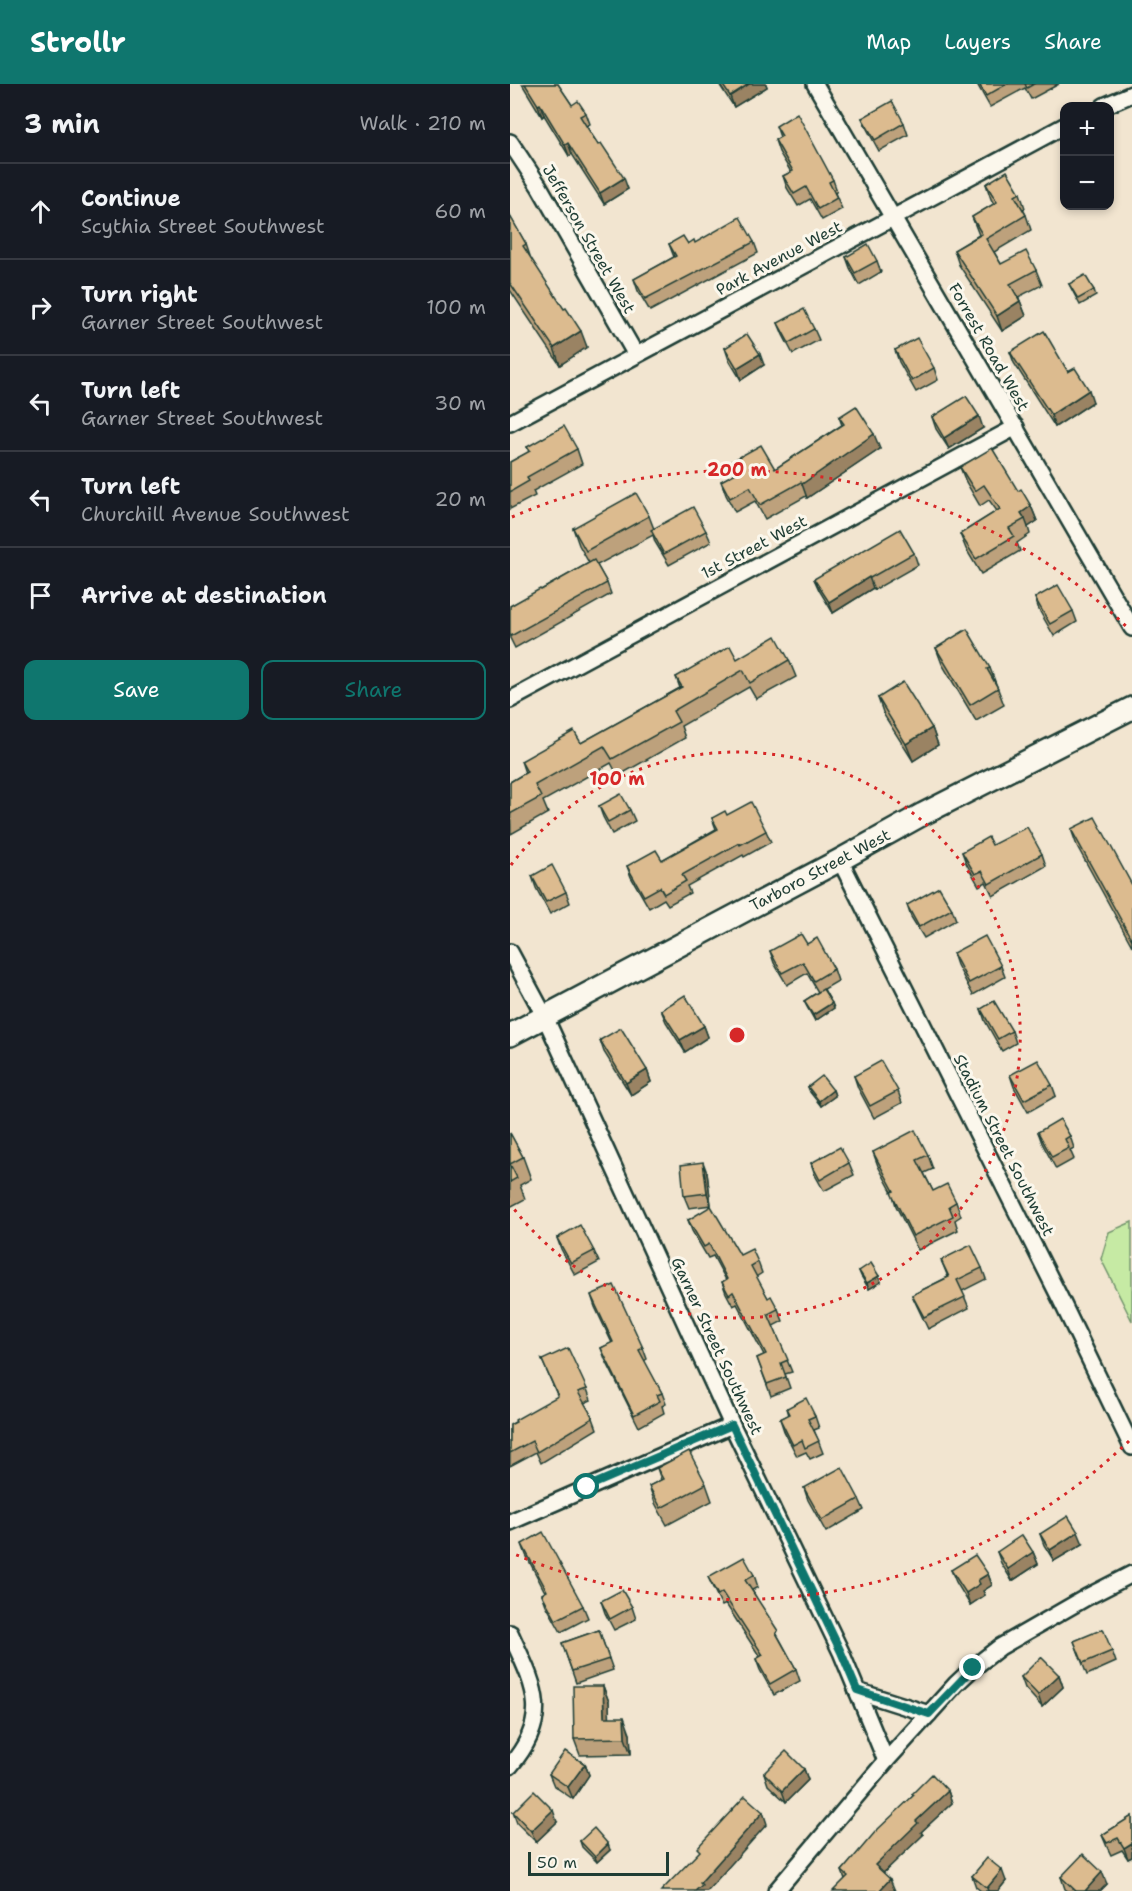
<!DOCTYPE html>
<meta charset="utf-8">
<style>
body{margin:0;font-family:"Shantell Sans",sans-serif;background:#242831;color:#f1f3f6}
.controls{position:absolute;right:18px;top:18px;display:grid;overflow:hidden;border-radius:12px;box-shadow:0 3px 9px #0003}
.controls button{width:54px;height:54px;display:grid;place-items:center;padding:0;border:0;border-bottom:2px solid #363941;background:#171b24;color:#f1f3f6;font:30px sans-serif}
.scale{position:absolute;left:18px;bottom:15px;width:141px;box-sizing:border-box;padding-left:6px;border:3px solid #1f3d34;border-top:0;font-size:16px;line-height:21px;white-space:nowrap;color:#1f3d34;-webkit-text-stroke:4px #fbf7ec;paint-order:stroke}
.stop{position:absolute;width:18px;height:18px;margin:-14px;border:4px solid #0f766e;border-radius:50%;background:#fff}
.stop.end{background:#0f766e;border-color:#fff;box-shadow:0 2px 6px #0008}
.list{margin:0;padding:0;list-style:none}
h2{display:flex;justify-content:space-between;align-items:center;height:78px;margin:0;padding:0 24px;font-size:26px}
h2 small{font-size:20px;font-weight:400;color:#9ea1a6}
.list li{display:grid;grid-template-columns:39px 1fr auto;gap:18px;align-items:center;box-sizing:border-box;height:96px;padding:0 24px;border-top:2px solid #363941}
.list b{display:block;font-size:22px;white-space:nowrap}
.list p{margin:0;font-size:20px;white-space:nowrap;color:#9ea1a6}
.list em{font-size:20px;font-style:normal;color:#9ea1a6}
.actions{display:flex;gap:12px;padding:18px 24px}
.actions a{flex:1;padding:14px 0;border:2px solid #0f766e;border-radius:12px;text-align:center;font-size:21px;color:#0f766e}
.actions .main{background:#0f766e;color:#fff}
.icon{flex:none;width:33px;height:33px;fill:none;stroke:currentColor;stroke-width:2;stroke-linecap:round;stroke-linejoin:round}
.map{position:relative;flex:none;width:622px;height:1807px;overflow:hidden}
header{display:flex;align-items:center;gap:36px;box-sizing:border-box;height:84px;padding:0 30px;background:#0f766e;color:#fff}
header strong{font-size:28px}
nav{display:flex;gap:33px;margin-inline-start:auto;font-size:21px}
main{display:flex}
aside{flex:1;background:#171b24}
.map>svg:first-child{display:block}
</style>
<header>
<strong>Strollr</strong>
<nav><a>Map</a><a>Layers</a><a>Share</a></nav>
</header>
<main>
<aside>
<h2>3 min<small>Walk · 210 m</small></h2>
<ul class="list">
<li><svg class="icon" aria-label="ahead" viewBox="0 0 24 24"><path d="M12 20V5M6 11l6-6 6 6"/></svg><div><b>Continue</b><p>Scythia Street Southwest</p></div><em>60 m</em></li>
<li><svg class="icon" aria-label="right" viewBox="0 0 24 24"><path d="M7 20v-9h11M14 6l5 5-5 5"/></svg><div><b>Turn right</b><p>Garner Street Southwest</p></div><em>100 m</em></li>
<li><svg class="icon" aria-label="left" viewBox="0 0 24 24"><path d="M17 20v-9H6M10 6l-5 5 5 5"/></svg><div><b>Turn left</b><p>Garner Street Southwest</p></div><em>30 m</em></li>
<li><svg class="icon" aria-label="left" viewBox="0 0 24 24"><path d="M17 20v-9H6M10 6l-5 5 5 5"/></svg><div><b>Turn left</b><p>Churchill Avenue Southwest</p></div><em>20 m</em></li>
<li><svg class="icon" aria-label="arrive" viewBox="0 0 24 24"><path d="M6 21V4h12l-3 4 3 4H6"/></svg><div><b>Arrive at destination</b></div></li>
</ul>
<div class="actions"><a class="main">Save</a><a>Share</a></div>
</aside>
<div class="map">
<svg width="622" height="1807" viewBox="0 0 622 1807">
<rect width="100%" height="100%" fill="#f2e5d0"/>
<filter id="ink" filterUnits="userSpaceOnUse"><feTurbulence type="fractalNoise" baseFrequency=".0167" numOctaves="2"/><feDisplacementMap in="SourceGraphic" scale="12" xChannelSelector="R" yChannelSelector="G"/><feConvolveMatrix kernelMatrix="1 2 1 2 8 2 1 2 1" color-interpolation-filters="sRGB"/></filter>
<g filter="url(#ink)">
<polygon fill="#c6eaa4" stroke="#72946c" stroke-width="1.5" points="622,1138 622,1237 591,1175 599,1148"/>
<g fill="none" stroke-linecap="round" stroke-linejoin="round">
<defs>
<g id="minor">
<polyline points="305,0 622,544"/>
<polyline points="594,22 622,10"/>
<polyline points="0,58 29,102 126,271"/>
<polyline points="0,339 554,42"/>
<polyline points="0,616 506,343"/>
<polyline points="330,776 550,1214 622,1363"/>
<polyline points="0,868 35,933 222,1341 331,1568 376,1677"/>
<polyline points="0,1438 222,1341"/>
<path d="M0,1549c24,52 43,83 0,133"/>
<polyline points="347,1607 419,1630"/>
<polyline points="266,1807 376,1677 446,1600 463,1584 490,1563 577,1513 622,1490"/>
</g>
<polyline id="secondary" points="0,951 330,776 413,730 622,624"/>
</defs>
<use href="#minor" stroke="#1f3d34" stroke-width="20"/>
<use href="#secondary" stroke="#1f3d34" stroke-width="26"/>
<use href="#minor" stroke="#fbf7ec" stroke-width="15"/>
<use href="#secondary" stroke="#fbf7ec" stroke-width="21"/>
</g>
<g fill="#bda17b" stroke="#1f3d34" stroke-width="1.5">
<polygon points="12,0 48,0 62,21 76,29 80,40 76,42 118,105 94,120 62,70 59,72 34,31 32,33"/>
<polygon points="209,0 256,0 257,3 224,23"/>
<polygon points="467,0 549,0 521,15 515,4 480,23"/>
<polygon points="352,34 394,39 398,51 369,67 357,45"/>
<polygon points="266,42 323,96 327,107 325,109 332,125 312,136 300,115 288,122 277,104 273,92 281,88 269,68 265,56 270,53"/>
<polygon points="476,100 510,109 515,124 513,125 516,131 521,146 484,168 491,180 526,186 532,201 508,213 510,217 516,232 492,247 449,181 444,166 469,151 462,133 484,120 481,115"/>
<polygon points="0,132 16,160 21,175 77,263 50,281 0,206"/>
<polygon points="244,158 248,169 140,227 128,207 124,195 164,173 159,160"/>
<polygon points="336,173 367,177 371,188 349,201 340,184"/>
<polygon points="559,200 584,206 586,212 570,221"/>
<polygon points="268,239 304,245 309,256 283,270 273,251"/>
<polygon points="215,264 254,281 231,296 219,276"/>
<polygon points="385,266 424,284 428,296 406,308 389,278"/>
<polygon points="500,268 558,288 583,318 545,343 504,279"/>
<polygon points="329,333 370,365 297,414 296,412 255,435 245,417 225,428 216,411 211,397 226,389 222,377 265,385 332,341"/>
<polygon points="422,333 473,344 439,365 426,345"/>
<polygon points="17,363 67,365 72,380 23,407 25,412 0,425 0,378 19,368"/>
<polygon points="450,383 508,407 521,422 527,437 518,443 520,450 507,459 510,467 471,490 456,465 450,450 487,427 479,416 470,422 456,398"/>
<polygon points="139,432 144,445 196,447 201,458 159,481 145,458 143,451 87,481 97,499 101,510 5,564 0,554 0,522 31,506 79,479 69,461 63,444"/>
<polygon points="404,469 408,481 364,506 363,504 323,529 309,506 304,495"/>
<polygon points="525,514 563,527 567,538 544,552 529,526"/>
<polygon points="426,564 480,584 494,621 466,637 432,580"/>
<polygon points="227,575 279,576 286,593 246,615 239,603 171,642 175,654 108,692 101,679 33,717 38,729 1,750 0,698 15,689 11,677 71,659 170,604 166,593"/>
<polygon points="368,614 422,644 428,661 403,677 374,631"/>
<polygon points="89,722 120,726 125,737 102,750 93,733"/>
<polygon points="217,731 256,747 261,758 234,773 233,771 177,802 180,809 158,821 154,815 139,824 121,793 117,782 152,776 206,745 202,734"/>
<polygon points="561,745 622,801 622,862 567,762"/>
<polygon points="482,761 532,770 536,782 483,812 476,798 469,802 456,779 452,768"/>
<polygon points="22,792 56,808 60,819 40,830 26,804"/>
<polygon points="397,821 442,825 446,836 414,854 401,833"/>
<polygon points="297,860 324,885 328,897 314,905 324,924 305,937 297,923 294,917 308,908 297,889 277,901 264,879 260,867"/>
<polygon points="443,869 491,882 495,893 463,911 447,881"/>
<polygon points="471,925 502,947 506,959 492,967 475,937"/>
<polygon points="151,926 194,942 198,953 175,968 156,938"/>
<polygon points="90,956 137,986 141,998 121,1011 94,968"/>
<polygon points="500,991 542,1001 546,1012 518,1028 504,1003"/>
<polygon points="344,992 388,1007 392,1019 364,1034 348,1004"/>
<polygon points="298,1003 323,1006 325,1012 311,1022 300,1008"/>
<polygon points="528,1048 560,1052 564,1064 560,1066 564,1075 546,1085 532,1059"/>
<polygon points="0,1049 13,1073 21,1095 10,1101 15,1115 0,1123"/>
<polygon points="363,1068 418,1071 423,1085 414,1089 423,1107 446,1118 451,1132 445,1136 448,1146 408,1166 386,1122 382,1108 368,1082"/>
<polygon points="301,1079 339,1079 344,1091 314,1107 305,1091"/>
<polygon points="197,1089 201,1121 179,1124 174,1112"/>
<polygon points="178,1136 230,1171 248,1178 252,1189 246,1193 258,1214 268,1225 273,1237 263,1242 282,1288 275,1290 280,1304 261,1312 247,1274 254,1271 227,1220 223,1222 216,1209 212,1198 216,1196 203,1172 198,1174 182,1147"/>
<polygon points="47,1154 84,1167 89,1178 65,1191 51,1165"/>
<polygon points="431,1176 472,1184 476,1195 452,1207 459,1224 418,1245 407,1222 402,1211 438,1193"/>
<polygon points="349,1187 369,1192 371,1198 359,1205 351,1192"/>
<polygon points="81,1211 133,1264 137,1275 134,1277 152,1309 156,1320 152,1322 154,1329 129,1343 95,1275 91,1264 102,1259 85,1223"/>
<polygon points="32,1276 77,1305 81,1316 74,1319 83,1334 87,1345 31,1379 26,1368 0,1382 0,1341 48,1313"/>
<polygon points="277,1324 305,1332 309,1344 304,1346 313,1369 300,1375 296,1368 287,1372 274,1347 270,1335 279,1331"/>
<polygon points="147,1384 196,1400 202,1417 157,1441 145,1419 139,1402 151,1396"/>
<polygon points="294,1404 349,1415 354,1426 316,1448 298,1416"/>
<polygon points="530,1450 573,1460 544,1477 534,1461"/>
<polygon points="12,1460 73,1522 78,1534 51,1548 36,1521 32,1510 35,1508 16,1471"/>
<polygon points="487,1468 523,1468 528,1480 502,1497 491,1479"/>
<polygon points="441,1486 478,1490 482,1501 473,1507 475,1511 460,1521 446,1498"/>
<polygon points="244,1491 248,1503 242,1506 272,1559 286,1585 290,1597 264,1611 250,1586 246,1575 250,1573 216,1520 212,1522 203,1504 198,1493"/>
<polygon points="91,1517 122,1523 126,1535 104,1546 95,1529"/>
<polygon points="89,1546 103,1586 66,1599 52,1559"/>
<polygon points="564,1557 602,1567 606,1578 577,1591"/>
<polygon points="549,1591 553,1603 532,1623 515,1604 511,1593"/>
<polygon points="93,1602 99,1618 99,1633 120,1650 121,1670 70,1671 64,1655"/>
<polygon points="75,1680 79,1691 63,1715 44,1702 39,1690"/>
<polygon points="294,1685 298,1696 276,1718 258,1701 254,1689"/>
<polygon points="438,1707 442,1719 411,1748 413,1751 373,1789 385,1807 335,1795 332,1787 403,1712 402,1710"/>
<polygon points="3,1728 47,1738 26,1758 7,1739"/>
<polygon points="622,1732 622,1773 618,1775 612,1766 601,1771 597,1763 592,1751"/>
<polygon points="70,1757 100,1766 87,1778 72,1763"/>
<polygon points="462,1792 496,1797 488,1807 471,1807 466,1803"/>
<polygon points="551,1793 597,1800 590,1807 558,1807 555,1805"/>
</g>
<g fill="#9a8364" stroke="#1f3d34" stroke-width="1.5">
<polygon points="239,0 256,0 257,3 224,23 220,12"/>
<polygon points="30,20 34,31 32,33 28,21"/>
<polygon points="58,59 62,70 59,72 55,61"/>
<polygon points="114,94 118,105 94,120 90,109"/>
<polygon points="510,217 516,232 492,247 487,232"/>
<polygon points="71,247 77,263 50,281 44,264"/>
<polygon points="250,270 254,281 231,296 227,284"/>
<polygon points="579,306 583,318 545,343 541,331"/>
<polygon points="469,332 473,344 439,365 434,354"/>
<polygon points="364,350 370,365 297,414 292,400"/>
<polygon points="521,422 527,437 518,443 515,435 511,429"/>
<polygon points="359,493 363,504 323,529 319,518"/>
<polygon points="422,644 428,661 403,677 396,660"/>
<polygon points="322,919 324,924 305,937 303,931"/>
<polygon points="194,942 198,953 175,968 170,956"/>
<polygon points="137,986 141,998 121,1011 116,999"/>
<polygon points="323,1006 325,1012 311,1022 309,1017"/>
<polygon points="193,1078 197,1089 201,1121 197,1109"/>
<polygon points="369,1192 371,1198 359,1205 357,1199"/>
<polygon points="568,1448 573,1460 544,1477 540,1466"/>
<polygon points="523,1468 528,1480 502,1497 498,1485"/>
<polygon points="478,1490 482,1501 473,1507 475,1511 460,1521 456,1509 468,1496"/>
<polygon points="549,1591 553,1603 532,1623 528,1611"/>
<polygon points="93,1602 99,1618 100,1650 94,1633"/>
<polygon points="114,1633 120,1650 121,1670 115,1654"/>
<polygon points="75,1680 79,1691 63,1715 58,1703"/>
<polygon points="294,1685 298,1696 276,1718 272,1707"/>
<polygon points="438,1707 442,1719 411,1748 413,1751 369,1793 365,1781 406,1737"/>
<polygon points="43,1726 47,1738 26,1758 21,1747"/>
<polygon points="253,1728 257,1740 197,1807 185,1807 190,1799"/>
<polygon points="622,1759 622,1773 618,1775 614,1764"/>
<polygon points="98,1760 100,1766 87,1778 85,1773"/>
<polygon points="492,1786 496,1797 488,1807 478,1807 477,1804"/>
<polygon points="592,1788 597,1800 590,1807 575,1807"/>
<polygon points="380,1795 385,1807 369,1807"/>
</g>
<g fill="#dcbb8f" stroke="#1f3d34" stroke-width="1.5">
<polygon points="15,0 48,0 62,21 68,17 76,29 70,32 88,61 91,59 114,94 90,109 58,59 55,61 30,20 28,21"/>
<polygon points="212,0 239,0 220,12"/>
<polygon points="469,0 497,0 476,12"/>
<polygon points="515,0 524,0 517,4"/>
<polygon points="382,17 394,39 365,56 352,34"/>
<polygon points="287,29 323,96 319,98 327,114 308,125 296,103 284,110 273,92 283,87 265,56 272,52 266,42"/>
<polygon points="497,87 510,109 505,112 516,131 476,155 491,180 516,167 526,186 500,200 510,217 487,232 444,166 472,150 462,133 487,118 476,100"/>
<polygon points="0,132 16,160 13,162 54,225 56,224 71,247 44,264 0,199"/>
<polygon points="230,133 244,158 135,215 124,195 166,172 159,160 173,152 178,160 184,156 185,159"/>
<polygon points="358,160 367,177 345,189 336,173"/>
<polygon points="575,191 584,206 568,215 559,200"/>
<polygon points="294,225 304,245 279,259 268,239"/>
<polygon points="534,247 558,288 565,284 579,306 541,331 500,268"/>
<polygon points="237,250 250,270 227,284 215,264"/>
<polygon points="407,254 424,284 402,297 385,266"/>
<polygon points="456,312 469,332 434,354 422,333"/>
<polygon points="346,322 364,350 292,400 291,398 250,421 240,403 220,414 211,397 228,388 222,377 251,361 265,385 334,340 329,333"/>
<polygon points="54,342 67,365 17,393 19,397 0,408 0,378 20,367 17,363"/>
<polygon points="482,364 508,407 511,405 521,422 511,429 515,435 499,444 504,452 466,475 450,450 490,425 474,401 465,407 450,383"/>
<polygon points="126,409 139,432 76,467 63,444"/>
<polygon points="183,423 196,447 154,470 141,446"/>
<polygon points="390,445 404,469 360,494 359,493 319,518 304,495"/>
<polygon points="84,476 97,499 1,552 0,550 0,522 30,505 31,506"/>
<polygon points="548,501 563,527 540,540 525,514"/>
<polygon points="457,545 480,584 477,585 488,604 460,621 426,564"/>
<polygon points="266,552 279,576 240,599 233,586 163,627 169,638 102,675 94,662 25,701 31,713 0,730 0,698 17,688 11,677 64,647 71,659 172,603 166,593 220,562 227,575"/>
<polygon points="393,598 422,644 396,660 368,614"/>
<polygon points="111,710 120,726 98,738 89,722"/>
<polygon points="241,718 256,747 230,761 229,759 172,791 176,797 154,810 150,803 134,812 117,782 146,766 152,776 208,745 202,734 215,727 217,731"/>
<polygon points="585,733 622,801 622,856 561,745"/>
<polygon points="517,743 532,770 479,800 472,787 465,790 452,768 478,753 482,761"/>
<polygon points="42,781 56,808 36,818 22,792"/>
<polygon points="429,803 442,825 409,843 397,821"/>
<polygon points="291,850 297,860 307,854 324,885 304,897 293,878 272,889 260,867"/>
<polygon points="475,852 491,882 459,899 443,869"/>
<polygon points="313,905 322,919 303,931 294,917"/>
<polygon points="175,911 194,942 170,956 151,926"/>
<polygon points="484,917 502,947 488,955 471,925"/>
<polygon points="111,944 137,986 116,999 90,956"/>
<polygon points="528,976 542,1001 514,1016 500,991"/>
<polygon points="371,977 388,1007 360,1022 344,992"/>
<polygon points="312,992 323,1006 309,1017 298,1003"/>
<polygon points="550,1035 560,1052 555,1055 559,1064 542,1073 528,1048"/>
<polygon points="405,1046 418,1071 407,1076 423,1107 437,1100 446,1118 439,1122 443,1132 403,1152 381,1108 384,1107 363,1068"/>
<polygon points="0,1049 13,1073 0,1080 7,1094 0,1098"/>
<polygon points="330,1063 339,1079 310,1096 301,1079"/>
<polygon points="193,1078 197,1109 174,1112 171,1081"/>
<polygon points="201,1122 230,1171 242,1165 248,1178 241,1182 258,1214 261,1212 268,1225 258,1230 278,1276 271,1279 276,1293 257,1300 247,1274 256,1270 223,1208 219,1211 212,1198 217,1195 199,1160 194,1163 178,1136"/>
<polygon points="70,1141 84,1167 61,1179 47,1154"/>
<polygon points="461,1161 472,1184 447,1196 455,1213 414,1233 402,1211 439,1193 431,1176"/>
<polygon points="361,1179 369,1192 357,1199 349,1187"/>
<polygon points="104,1201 133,1264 129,1266 152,1309 147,1311 150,1317 124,1331 91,1264 103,1258 81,1211"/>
<polygon points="58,1264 77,1305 68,1308 83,1334 27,1368 22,1357 0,1369 0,1341 6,1338 5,1336 48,1312 32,1276"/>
<polygon points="296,1314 305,1332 298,1335 309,1357 295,1364 292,1356 283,1361 270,1335 280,1330 277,1324"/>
<polygon points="179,1367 196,1400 151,1424 139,1402 153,1395 147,1384"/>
<polygon points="332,1383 349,1415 312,1436 294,1404"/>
<polygon points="558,1432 568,1448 540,1466 530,1450"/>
<polygon points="33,1448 73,1522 46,1536 32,1510 37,1507 12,1460"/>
<polygon points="512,1451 523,1468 498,1485 487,1468"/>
<polygon points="465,1471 478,1490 468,1496 470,1500 456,1509 441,1486"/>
<polygon points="234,1473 244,1491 235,1496 268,1547 266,1549 286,1585 260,1600 246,1575 253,1571 212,1508 208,1511 198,1493"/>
<polygon points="112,1506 122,1523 100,1535 91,1517"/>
<polygon points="593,1545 602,1567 573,1579 564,1557"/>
<polygon points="89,1546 99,1575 62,1587 52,1559"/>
<polygon points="531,1573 549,1591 528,1611 511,1593"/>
<polygon points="63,1602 93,1602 94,1633 114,1633 115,1654 64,1655"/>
<polygon points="55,1667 75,1680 58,1703 39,1690"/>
<polygon points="276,1667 294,1685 272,1707 254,1689"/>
<polygon points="422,1690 438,1707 406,1737 408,1739 365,1781 380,1795 369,1807 323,1807 338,1792 332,1787 366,1747 404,1711 402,1710"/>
<polygon points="24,1707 43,1726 21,1747 3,1728"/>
<polygon points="235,1712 253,1728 190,1799 192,1801 185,1807 151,1807 190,1767 187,1764"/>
<polygon points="622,1732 622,1759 614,1764 608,1754 597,1759 592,1751"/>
<polygon points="84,1744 98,1760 85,1773 70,1757"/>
<polygon points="573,1770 592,1788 575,1807 566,1807 551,1793"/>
<polygon points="477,1774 492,1786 477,1804 462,1792"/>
</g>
</g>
<g fill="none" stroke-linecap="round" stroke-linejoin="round" filter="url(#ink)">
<polyline stroke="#0f766e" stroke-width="8" points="77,1403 222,1341 331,1568 347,1606 419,1630 463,1584"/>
</g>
<g fill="none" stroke="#d62828" stroke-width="3" stroke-dasharray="3 6">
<path d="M1 781A283 283 0 1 1 1 1121"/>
<path d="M619 1357A565 565 0 0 1 2 1469M2 433A565 565 0 0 1 619 545"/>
</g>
<g text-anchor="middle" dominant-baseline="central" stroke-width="6" stroke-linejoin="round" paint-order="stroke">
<g font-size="16" fill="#1f3d34" stroke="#fbf7ec">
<text transform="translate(79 155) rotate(60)">Jefferson Street West</text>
<text transform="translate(269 174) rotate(-28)">Park Avenue West</text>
<text transform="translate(479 263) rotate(60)">Forrest Road West</text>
<text transform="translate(244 463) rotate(-28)">1st Street West</text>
<text transform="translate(310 786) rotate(-28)">Tarboro Street West</text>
<text transform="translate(494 1061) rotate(63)">Stadium Street Southwest</text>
<text transform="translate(207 1262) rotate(65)">Garner Street Southwest</text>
</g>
</g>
<circle cx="227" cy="951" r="9" fill="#d62828" stroke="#fbf7ec" stroke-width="3"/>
<g font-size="18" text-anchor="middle" font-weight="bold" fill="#d62828" stroke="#fbf7ec" stroke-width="6" stroke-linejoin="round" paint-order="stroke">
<text x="227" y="392">200 m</text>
<text x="107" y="701">100 m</text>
</g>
</svg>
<div class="controls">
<button>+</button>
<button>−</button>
</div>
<div class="scale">50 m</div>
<div class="stop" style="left:77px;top:1403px"></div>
<div class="stop end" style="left:463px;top:1584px"></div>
</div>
</main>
